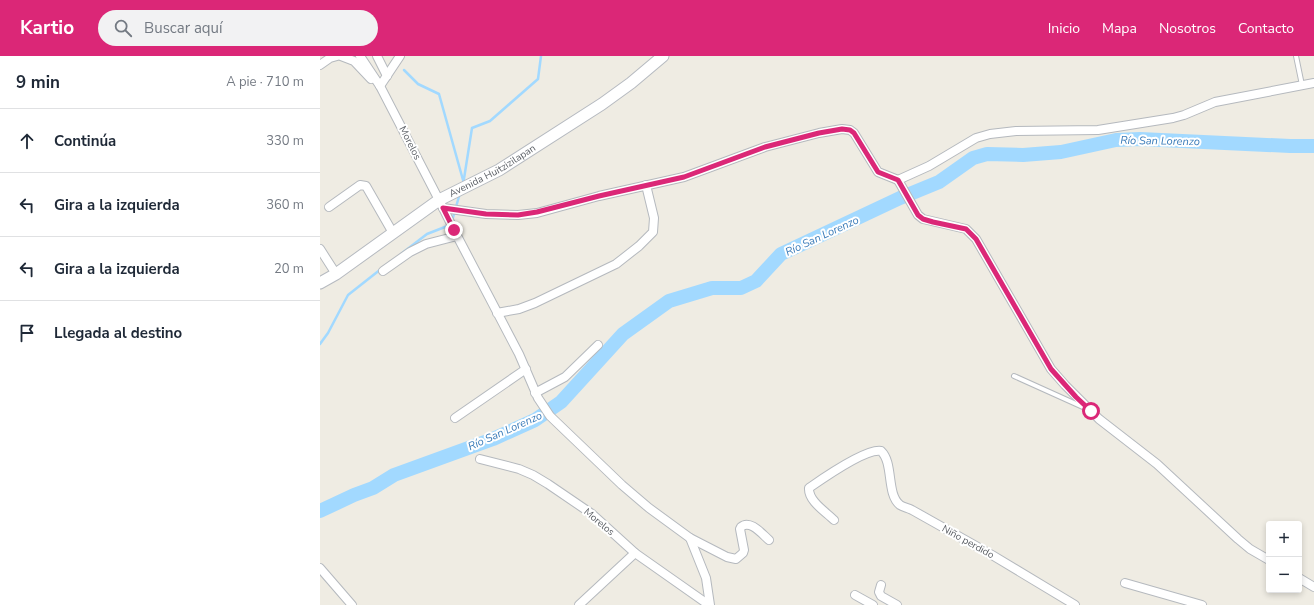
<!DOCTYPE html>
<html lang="es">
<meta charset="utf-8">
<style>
body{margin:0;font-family:"Nunito Sans",sans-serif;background:#f2f2f3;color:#1f2937}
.controls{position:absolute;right:12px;bottom:12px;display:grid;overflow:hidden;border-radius:4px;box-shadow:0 2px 6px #0003}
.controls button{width:36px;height:36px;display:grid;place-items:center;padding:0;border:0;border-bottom:1px solid #e0e1e3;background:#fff;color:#1f2937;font:20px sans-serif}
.stop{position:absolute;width:12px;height:12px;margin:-9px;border:3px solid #db2777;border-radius:50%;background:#fff}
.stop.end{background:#db2777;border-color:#fff;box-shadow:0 1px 4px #0008}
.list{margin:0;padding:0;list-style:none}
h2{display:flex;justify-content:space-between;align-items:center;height:52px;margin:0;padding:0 16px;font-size:17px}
h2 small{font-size:13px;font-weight:400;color:#747a83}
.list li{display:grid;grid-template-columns:26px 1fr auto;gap:12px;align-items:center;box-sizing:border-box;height:64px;padding:0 16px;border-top:1px solid #e0e1e3}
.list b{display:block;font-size:15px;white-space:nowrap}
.list em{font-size:13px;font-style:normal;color:#747a83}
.icon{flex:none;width:22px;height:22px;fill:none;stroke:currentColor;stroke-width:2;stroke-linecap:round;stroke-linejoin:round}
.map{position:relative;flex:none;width:994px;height:549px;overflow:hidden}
header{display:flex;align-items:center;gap:24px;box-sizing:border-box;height:56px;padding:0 20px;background:#db2777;color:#fff}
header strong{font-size:19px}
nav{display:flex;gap:22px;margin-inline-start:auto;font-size:14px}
.search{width:280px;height:36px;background:#f2f2f3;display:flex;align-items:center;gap:10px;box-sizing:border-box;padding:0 14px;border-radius:22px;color:#747a83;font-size:15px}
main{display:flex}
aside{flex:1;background:#fff}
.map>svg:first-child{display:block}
</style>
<header>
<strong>Kartio</strong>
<div class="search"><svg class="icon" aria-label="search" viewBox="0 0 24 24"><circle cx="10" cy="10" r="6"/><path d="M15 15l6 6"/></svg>Buscar aquí</div>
<nav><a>Inicio</a><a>Mapa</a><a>Nosotros</a><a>Contacto</a></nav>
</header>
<main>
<aside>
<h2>9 min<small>A pie · 710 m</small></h2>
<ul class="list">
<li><svg class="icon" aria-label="ahead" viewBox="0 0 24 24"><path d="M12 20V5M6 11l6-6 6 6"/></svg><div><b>Continúa</b></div><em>330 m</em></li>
<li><svg class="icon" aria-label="left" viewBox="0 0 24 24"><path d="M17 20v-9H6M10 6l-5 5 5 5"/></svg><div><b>Gira a la izquierda</b></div><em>360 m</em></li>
<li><svg class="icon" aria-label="left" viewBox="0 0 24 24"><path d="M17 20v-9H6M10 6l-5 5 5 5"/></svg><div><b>Gira a la izquierda</b></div><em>20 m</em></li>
<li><svg class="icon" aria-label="arrive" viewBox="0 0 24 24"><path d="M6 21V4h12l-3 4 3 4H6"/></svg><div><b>Llegada al destino</b></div></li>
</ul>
</aside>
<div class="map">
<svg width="994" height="549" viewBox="0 0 994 549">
<rect width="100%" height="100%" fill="#efece3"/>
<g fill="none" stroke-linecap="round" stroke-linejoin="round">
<g stroke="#a2d9ff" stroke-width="2.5">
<polyline points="84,14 98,28 119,38 143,124"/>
<polyline points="143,129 152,72 170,65 218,23 221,0"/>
<polyline points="132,165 140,137"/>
<polyline points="81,198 107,178 130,169"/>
<polyline points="0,288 8,277 28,239 61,213"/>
</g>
<polyline stroke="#a2d9ff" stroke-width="14" points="0,455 34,439 53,432 74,419 173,383 215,364 241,346 303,278 349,245 392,232 421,232 436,225 461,198 580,142 619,126 653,102 667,98 703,99 741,96 796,84 820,83 970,90 994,90"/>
<defs>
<g id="lane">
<polyline points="976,0 982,29"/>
<polyline points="694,320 765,352"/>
</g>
<g id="street">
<polyline points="21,0 34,5 51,23"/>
<polyline points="40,0 60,30 119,144 134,174 199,298 218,342 230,360 302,429 329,452 370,482 386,522 390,549"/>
<polyline points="57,0 67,20"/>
<polyline points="0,9 10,2 17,0"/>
<polyline points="60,30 80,0"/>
<polyline points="9,151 40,129 46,130 73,177"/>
<polyline points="123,152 166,158 198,159 217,157 279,140 364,121 445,91 499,77 522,73 530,74 534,77 558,116 578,124"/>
<polyline points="0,193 16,218"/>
<polyline points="63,215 90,196 106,188 137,180"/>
<polyline points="177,257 199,253 215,247 296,208 319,190 333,176 334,162 326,129"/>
<polyline points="215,337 245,321 278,289"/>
<polyline points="135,362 206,313"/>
<polyline points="160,403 199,413 213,419 228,428 272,458 315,497 389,549"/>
<path d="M514,464c-8,-8 -26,-19 -25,-32 13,-9 57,-40 72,-37 13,12 5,43 19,54 3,2 8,3 12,5l80,45 83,50"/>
<path d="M370,482l37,19 9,2 7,-6 1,-3 -4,-21 1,-2c9,-8 21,7 28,13"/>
<polyline points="949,504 930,493 918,483 837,408 779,363 745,329 731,313 656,183 646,173 603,163 598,159 578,124 609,110 656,82 670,78 696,75 778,74 853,62 864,59 895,46 994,27"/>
<polyline points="0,512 32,549"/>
<polyline points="979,522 994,531"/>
<polyline points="805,527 882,549"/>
<polyline points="561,529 559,536 561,540 577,549"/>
<polyline points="535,539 553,549"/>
<polyline points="259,549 315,497"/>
</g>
<g id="secondary">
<path id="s1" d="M0,227l16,-9 103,-74 60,-30 103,-66 29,-21 32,-27"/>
</g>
</defs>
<use href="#lane" stroke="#b5b9be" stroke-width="6"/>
<use href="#street" stroke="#b5b9be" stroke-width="10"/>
<use href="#secondary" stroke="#b6bac0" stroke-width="13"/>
<use href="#lane" stroke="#fff" stroke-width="4"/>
<use href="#street" stroke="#fff" stroke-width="8"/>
<use href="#secondary" stroke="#fff" stroke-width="11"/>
</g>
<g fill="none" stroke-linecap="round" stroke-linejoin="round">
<polyline stroke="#db2777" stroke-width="5" points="134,174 123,152 166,158 198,159 217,156 279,140 364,121 445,91 499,77 522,73 530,74 534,77 558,116 578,124 598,159 603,163 613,166 646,173 656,183 731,313 756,341 771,355"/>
</g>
<g text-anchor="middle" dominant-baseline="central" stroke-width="4" stroke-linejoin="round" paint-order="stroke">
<g font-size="10" fill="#5b5f65" stroke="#fff">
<text transform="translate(90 87) rotate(63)">Morelos</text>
<text stroke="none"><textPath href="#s1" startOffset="206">Avenida Huitzizilapan</textPath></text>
<text transform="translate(279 466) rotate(40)">Morelos</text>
<text transform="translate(648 486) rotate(29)">Niño perdido</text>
</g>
<g font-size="11" font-style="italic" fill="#387ab8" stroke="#fff">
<text transform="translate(840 85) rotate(1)">Río San Lorenzo</text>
<text transform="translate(502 180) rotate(-25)">Río San Lorenzo</text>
<text transform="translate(185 375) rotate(-24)">Río San Lorenzo</text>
</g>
</g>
</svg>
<div class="controls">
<button>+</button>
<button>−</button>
</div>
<div class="stop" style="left:771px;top:355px"></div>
<div class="stop end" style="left:134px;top:174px"></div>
</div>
</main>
